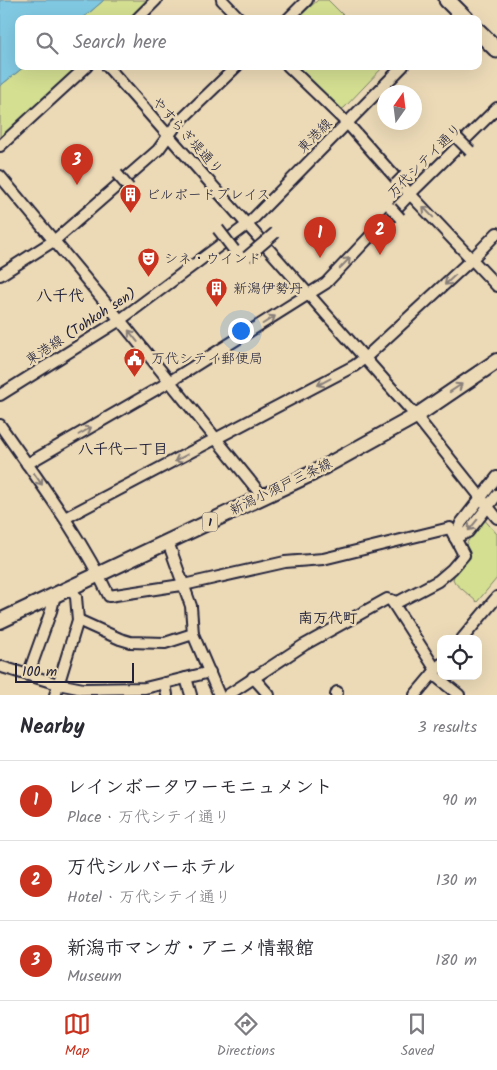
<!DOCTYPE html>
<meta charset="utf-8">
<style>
body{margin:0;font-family:Kalam,"Klee One",sans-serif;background:#f2f2f3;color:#2b2b33}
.controls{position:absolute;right:15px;bottom:15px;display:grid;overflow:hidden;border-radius:10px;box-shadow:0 5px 20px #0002}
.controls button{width:45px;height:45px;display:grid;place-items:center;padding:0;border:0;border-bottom:1px solid #e1e1e2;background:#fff;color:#2b2b33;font:25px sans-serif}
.compass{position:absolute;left:377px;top:85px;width:45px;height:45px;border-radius:50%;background:#fff;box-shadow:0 5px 20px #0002;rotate:14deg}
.scale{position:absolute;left:15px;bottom:12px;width:119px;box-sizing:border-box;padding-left:5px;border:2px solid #22223b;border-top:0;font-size:14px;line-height:18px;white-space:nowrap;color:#22223b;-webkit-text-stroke:4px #ecdab7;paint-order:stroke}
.you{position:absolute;left:240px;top:330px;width:18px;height:18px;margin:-12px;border:4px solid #fff;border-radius:50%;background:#1a73e8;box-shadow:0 0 0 8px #1a73e833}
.badge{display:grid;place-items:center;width:32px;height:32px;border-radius:50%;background:#c8321e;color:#fff;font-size:16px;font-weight:700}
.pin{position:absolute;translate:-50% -41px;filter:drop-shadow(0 1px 2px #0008)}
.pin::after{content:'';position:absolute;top:26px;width:18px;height:15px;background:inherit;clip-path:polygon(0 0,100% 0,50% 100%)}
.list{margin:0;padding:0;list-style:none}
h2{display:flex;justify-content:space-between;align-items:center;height:65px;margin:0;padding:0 20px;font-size:21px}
h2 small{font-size:16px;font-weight:400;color:#7c7c81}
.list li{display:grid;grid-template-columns:32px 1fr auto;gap:15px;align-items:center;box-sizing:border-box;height:80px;padding:0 20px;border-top:1px solid #e1e1e2}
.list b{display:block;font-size:19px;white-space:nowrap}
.list p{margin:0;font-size:16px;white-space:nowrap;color:#7c7c81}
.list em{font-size:16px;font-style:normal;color:#7c7c81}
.icon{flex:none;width:28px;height:28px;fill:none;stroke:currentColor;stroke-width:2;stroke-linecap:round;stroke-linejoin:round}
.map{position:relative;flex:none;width:497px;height:695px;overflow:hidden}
.search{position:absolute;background:#fff;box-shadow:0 5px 20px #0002;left:15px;right:15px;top:15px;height:55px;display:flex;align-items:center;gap:12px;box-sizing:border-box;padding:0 18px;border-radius:10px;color:#7c7c81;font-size:19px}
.sheet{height:305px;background:#fff}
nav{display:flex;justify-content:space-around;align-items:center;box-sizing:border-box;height:70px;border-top:1px solid #e1e1e2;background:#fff;font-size:14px;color:#7c7c81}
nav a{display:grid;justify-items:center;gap:2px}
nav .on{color:#c8321e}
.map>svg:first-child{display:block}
</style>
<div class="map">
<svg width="497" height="695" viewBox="0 0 497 695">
<rect width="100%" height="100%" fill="#ecdab7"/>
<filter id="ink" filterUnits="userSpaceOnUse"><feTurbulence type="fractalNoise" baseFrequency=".02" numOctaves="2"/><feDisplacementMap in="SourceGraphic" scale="10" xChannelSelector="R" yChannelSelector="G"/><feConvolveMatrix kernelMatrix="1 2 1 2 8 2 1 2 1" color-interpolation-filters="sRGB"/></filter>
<g filter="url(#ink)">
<g fill="#d4df92" stroke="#7b8066">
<polygon points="104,0 151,0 132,19 82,19"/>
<polygon points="318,0 328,0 347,19 296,19"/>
<polygon points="25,66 80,66 49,97 0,142 0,86"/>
<polygon points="296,66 384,66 344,108 340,110"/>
<polygon points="482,517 497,534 497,578 477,602 455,583 453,579 467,543"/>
</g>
<polygon fill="#81c9e2" stroke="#5b869f" points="0,0 104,0 82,19 19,19 19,66 25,66 0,86"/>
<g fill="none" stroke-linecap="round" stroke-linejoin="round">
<defs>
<g id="minor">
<polyline points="222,0 240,19"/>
<polyline points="137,19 156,0"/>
<polyline points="288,19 307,0"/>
<polyline points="107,66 416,416 497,518"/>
<polyline points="288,66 347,123 410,194 497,286"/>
<polyline points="0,146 87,66"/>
<polyline points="0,176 120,320 263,497"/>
<polyline points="0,275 55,240 158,150 177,124 237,66"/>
<polyline points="0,395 120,320 247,225 403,66"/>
<path d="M0,425c38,55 80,110 109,171l79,-12 97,-22 38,-3 127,-31 14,27 -12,14 -14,12 -40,21 -11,-3 -83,46 -76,50"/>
<polyline points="27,464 169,382 326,283 410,194 497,108"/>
<polyline points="65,518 354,366 365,358 472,259 497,233"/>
<polyline points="455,538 461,523 497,477"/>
<polyline points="455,538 468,532 497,495"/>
<polyline points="168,542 191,606 193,634 219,695"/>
<polyline points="391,600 436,670"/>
<polyline points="78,620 120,639 130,642 165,643 193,634"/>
<polyline points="462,639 497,597"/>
<polyline points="2,667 58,684 83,689 145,688 210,672"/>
<polyline points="433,674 459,695"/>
<polyline points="28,675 51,611 55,595"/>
<polyline points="253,677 269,695"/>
<polyline points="186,678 191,695"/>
<polyline points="165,683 167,695"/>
<polyline points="55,695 78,620 76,597 71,588"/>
<polyline points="336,695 337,692"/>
<polyline points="415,695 441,664"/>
</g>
<polyline id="major" points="0,621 313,473 416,416 497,361"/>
<g id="highway">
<polyline points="447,0 466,19"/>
<polyline points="478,31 497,50"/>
</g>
</defs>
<use href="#minor" stroke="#22223b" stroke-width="14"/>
<use href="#major" stroke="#22223b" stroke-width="18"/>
<use href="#highway" stroke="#22223b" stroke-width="19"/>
<use href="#minor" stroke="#ecdab7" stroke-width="10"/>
<use href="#major" stroke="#ecdab7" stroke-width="14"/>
<use href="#highway" stroke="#ecdab7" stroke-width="15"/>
<defs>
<g id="minor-bridge">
<polyline points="456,137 470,151"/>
<polyline points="117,174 129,188"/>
<polyline points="396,184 405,175"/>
<polyline points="391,208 400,218"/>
<polyline points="218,229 234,250"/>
<polyline points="247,257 275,233"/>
</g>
</defs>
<use href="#minor-bridge" stroke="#22223b" stroke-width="14" stroke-linecap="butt"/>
<use href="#minor-bridge" stroke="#ecdab7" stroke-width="10"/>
</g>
<defs><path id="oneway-shaft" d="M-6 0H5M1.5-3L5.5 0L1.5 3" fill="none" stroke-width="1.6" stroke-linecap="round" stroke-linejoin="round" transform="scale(1.25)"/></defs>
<g stroke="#877e79">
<use href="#oneway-shaft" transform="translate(428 212) rotate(-134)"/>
<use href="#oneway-shaft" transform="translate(345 263) rotate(-46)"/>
<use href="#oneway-shaft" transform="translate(450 280) rotate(137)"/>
<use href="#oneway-shaft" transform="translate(269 320) rotate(-32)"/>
<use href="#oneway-shaft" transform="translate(133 336) rotate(-128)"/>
<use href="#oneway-shaft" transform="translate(324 382) rotate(152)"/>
<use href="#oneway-shaft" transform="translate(456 388) rotate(-34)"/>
<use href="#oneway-shaft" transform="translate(85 431) rotate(-30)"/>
<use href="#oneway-shaft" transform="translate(181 458) rotate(152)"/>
<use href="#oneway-shaft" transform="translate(38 479) rotate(55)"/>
<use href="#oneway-shaft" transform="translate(473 525) rotate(129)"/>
</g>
</g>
<defs>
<symbol id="building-pin" viewBox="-11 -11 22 30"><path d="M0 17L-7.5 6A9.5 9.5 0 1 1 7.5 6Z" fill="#c8321e" stroke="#ecdab7"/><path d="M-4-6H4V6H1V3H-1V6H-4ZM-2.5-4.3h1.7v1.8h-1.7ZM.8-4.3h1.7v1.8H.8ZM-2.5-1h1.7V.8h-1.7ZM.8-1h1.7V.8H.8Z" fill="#fff"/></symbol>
<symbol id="theatre-pin" viewBox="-11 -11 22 30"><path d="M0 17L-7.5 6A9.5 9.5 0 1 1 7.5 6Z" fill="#c8321e" stroke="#ecdab7"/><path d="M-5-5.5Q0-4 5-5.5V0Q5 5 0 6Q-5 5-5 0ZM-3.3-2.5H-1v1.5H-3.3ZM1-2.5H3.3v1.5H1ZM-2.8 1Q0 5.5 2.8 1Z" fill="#fff"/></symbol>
<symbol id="civic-pin" viewBox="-11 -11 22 30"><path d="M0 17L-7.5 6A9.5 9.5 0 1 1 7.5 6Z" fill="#c8321e" stroke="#ecdab7"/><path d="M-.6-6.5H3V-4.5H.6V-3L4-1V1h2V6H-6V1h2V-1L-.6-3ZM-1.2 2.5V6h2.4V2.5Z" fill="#fff"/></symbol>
</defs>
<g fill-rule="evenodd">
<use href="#building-pin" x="118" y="182" width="25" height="34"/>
<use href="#theatre-pin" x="136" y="246" width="25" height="34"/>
<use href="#building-pin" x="204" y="276" width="25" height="34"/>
<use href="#civic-pin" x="122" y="346" width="25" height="34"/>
</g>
<g text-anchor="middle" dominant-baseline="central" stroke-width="5" stroke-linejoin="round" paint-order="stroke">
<rect fill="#ecdab7" stroke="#5f5960" stroke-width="1" x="202.5" y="512.5" width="15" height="19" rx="4"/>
<g font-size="12" font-weight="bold" fill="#22223b">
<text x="210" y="522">1</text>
</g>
<g font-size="14" fill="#22223b" stroke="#ecdab7">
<text transform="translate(187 136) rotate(48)">やすらぎ堤通り</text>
<text transform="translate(315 136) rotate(-45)">東港線</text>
<text transform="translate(425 161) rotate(-45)">万代シテイ通り</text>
<text transform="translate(81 327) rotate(-33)">東港線 (Tohkoh sen)</text>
<text transform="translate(281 487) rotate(-26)">新潟小須戸三条線</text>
</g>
<g font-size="14" fill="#22223b" stroke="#ecdab7" text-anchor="start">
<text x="146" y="195">ビルボードプレイス</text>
<text x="164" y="259">シネ・ウインド</text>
<text x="233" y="289">新潟伊勢丹</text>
<text x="151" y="359">万代シテイ郵便局</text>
</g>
<g font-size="15" font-weight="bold" fill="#22223b" stroke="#ecdab7">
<text x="123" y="450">八千代一丁目</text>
<text x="328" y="619">南万代町</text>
</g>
<g font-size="16" font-weight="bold" fill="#22223b" stroke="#ecdab7">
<text x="60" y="296">八千代</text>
</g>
</g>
</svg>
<div class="controls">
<button><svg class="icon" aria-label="locate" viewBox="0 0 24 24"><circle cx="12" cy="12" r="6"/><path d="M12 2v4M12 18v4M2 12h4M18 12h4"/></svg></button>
</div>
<svg class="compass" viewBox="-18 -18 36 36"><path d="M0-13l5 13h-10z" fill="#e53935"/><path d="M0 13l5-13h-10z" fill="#7c7c81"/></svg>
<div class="scale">100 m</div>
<div class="you"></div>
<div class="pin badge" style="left:320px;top:258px">1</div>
<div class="pin badge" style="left:380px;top:255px">2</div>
<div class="pin badge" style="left:77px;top:185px">3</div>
<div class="search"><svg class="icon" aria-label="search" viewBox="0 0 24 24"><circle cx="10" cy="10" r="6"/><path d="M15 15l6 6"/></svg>Search here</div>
</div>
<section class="sheet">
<h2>Nearby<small>3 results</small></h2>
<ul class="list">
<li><span class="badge">1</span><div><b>レインボータワーモニュメント</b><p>Place · 万代シテイ通り</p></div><em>90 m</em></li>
<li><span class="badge">2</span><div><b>万代シルバーホテル</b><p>Hotel · 万代シテイ通り</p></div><em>130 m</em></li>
<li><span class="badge">3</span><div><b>新潟市マンガ・アニメ情報館</b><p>Museum</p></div><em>180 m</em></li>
</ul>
</section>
<nav>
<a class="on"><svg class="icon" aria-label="map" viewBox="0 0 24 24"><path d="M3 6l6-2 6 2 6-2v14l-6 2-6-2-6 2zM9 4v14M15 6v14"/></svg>Map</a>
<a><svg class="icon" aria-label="directions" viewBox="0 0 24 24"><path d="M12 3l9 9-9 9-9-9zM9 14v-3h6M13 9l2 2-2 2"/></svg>Directions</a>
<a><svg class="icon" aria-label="saved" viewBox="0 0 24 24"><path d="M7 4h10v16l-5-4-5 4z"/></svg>Saved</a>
</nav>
